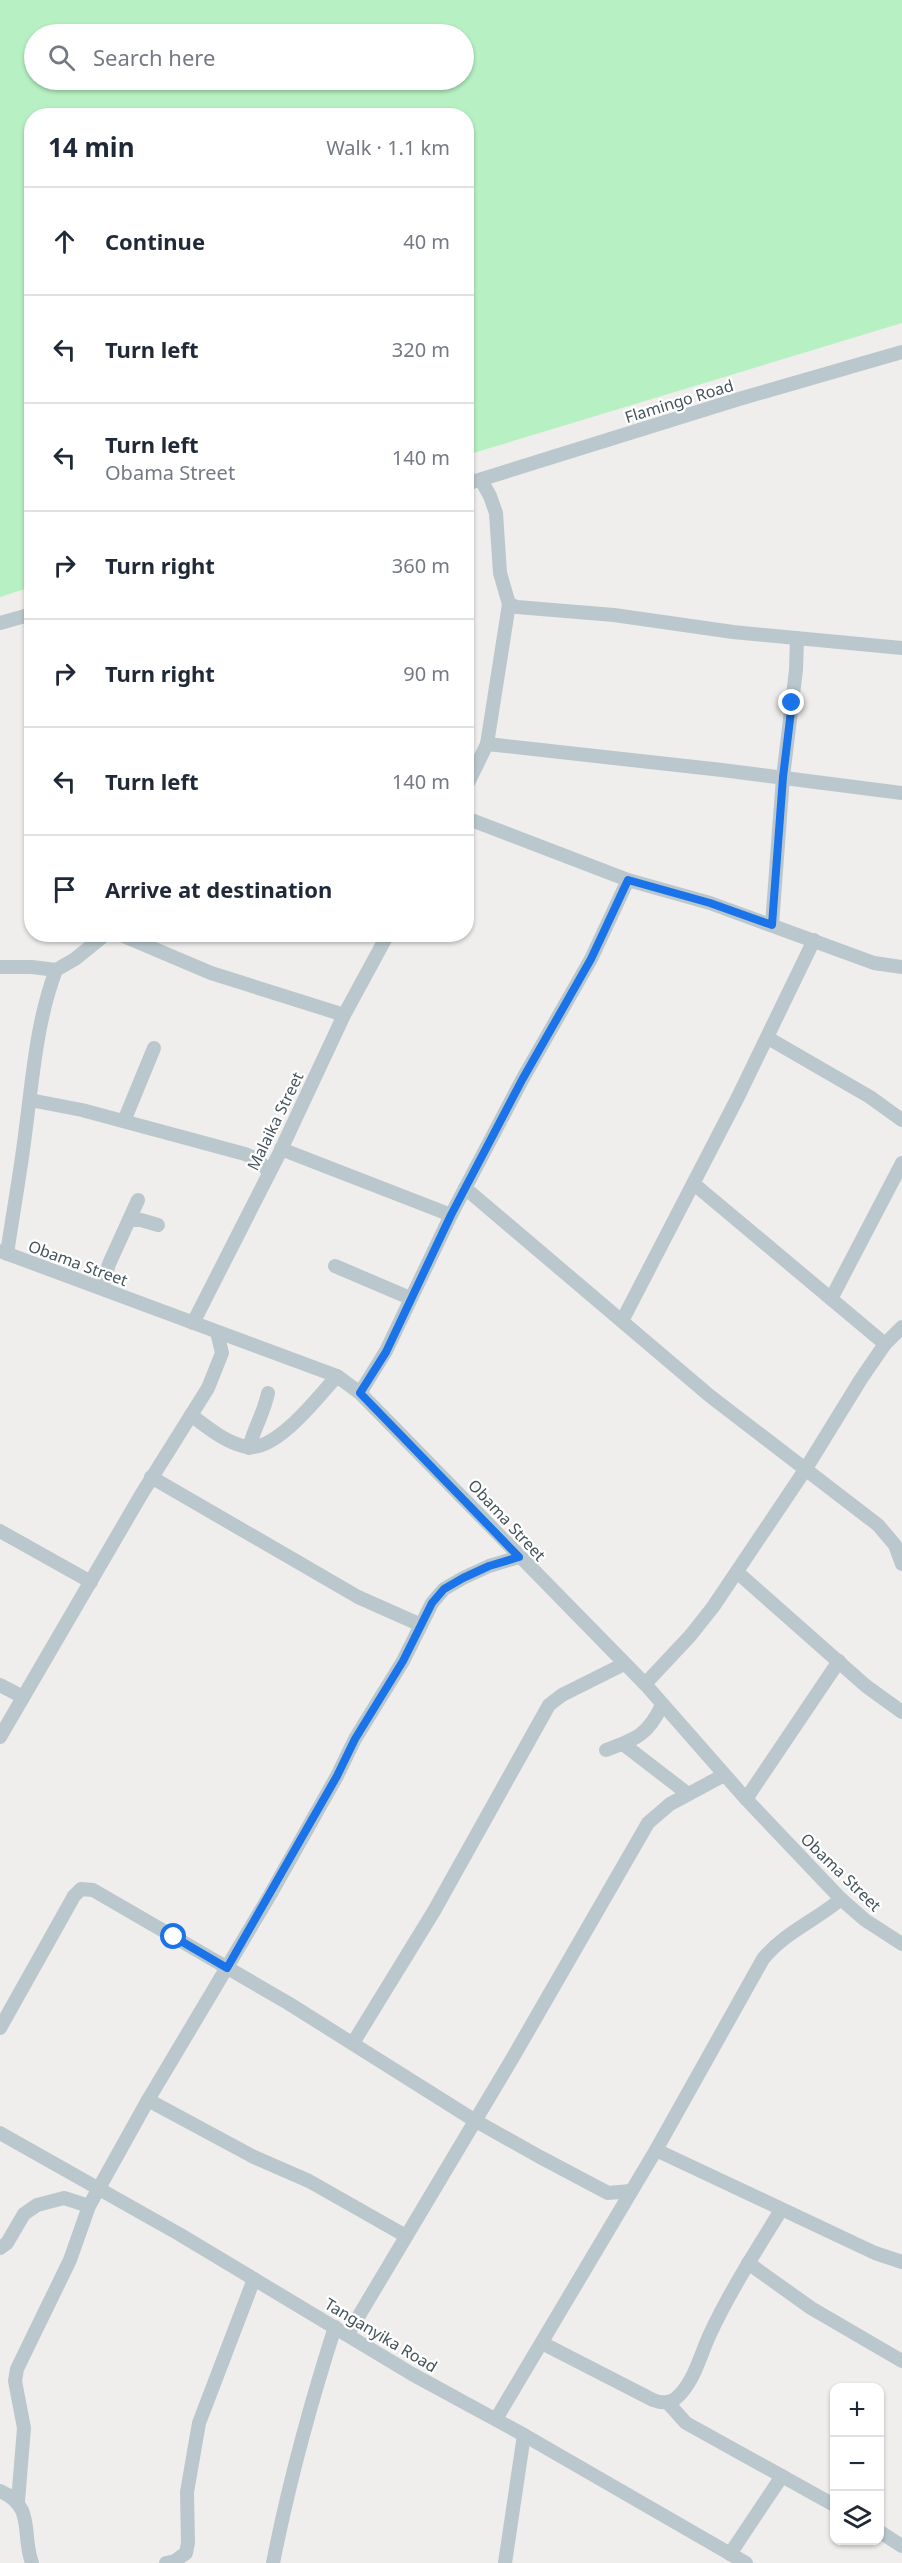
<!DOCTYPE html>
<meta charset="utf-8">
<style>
body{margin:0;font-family:"Noto Sans",sans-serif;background:#f6f6f7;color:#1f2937}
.controls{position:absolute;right:18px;bottom:18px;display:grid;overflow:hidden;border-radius:12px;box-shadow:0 2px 4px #0004}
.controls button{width:54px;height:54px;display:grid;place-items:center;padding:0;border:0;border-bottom:2px solid #e0e1e3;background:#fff;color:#1f2937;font:30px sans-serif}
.stop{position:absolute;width:18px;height:18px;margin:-14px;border:4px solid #1a73e8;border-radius:50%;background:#fff}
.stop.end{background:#1a73e8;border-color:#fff;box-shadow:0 2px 6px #0008}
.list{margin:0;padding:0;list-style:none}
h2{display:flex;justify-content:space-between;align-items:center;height:78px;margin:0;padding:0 24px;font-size:26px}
h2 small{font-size:20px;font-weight:400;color:#747a83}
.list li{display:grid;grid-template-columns:39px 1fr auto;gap:18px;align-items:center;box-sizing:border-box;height:108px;padding:0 24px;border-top:2px solid #e0e1e3}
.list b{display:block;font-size:22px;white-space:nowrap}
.list p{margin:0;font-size:20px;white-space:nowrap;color:#747a83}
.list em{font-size:20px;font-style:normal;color:#747a83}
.icon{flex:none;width:33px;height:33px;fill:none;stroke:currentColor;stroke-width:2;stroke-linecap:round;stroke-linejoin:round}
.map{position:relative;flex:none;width:902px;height:2563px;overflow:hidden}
.search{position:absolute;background:#fff;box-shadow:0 2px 4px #0004;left:24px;top:24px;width:450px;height:66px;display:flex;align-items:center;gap:15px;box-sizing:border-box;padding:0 21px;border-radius:33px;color:#747a83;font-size:22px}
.panel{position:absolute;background:#fff;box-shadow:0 2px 4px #0004;left:24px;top:108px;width:450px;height:834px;border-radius:24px}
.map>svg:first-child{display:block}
</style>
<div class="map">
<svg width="902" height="2563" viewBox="0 0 902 2563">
<rect width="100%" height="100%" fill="#f0eded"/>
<path fill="#b7f1c3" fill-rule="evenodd" d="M0,0h902v323l-435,132 -1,-339h-434l-1,471 -31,10zM34,34h430v46h-430z"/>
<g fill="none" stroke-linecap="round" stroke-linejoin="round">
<g stroke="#bac8cd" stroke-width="14">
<polyline points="466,484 739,399 902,352"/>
<polyline points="509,604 517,607 614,615 733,632 902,648"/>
<polyline points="0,623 32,614"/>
<polyline points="487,744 722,770 902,793"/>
<polyline points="466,787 487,744 509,604 500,573 496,513 490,496 481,480"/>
<polyline points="466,818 628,880 710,903 874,963 902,967"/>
<polyline points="772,925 783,777 796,670 797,638"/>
<polyline points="119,934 211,973 344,1015"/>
<polyline points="0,967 32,967 56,970 75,959 106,934"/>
<polyline points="768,1038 870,1097 902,1120"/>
<polyline points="30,1100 82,1110 245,1154 257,1159 269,1172"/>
<polyline points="124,1121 154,1048"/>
<polyline points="281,1149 451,1215"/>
<polyline points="694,1184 885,1344"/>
<polyline points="465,1188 710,1396 878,1525 895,1545 902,1564"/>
<polyline points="129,1220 141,1220 158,1225"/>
<polyline points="0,1251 337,1376 360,1393 645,1684 746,1799 841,1899 865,1920 902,1944"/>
<path d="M7,1254c6,-42 14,-84 19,-127 7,-53 11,-107 30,-157"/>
<polyline points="335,1266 410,1298"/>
<polyline points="102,1288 109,1264 138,1200"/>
<polyline points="831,1299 902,1163"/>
<polyline points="622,1321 738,1097 814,940"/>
<polyline points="193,1323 278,1156 344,1015 388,934"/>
<polyline points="360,1393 386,1351 451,1215 522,1080 591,959 628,880"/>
<path d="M191,1415c16,12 36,29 57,32 29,4 71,-51 89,-71"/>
<path d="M249,1448c5,-20 15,-35 19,-55"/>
<polyline points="151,1477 358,1597 421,1625"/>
<polyline points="0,1531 91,1582"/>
<polyline points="737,1572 866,1686 902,1712"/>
<polyline points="645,1684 690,1636 713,1607 805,1470 861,1379 885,1344 902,1327"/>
<polyline points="0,1685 23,1697"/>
<polyline points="0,1737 141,1495 208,1388 222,1353 217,1332"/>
<polyline points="623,1744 688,1794"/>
<path d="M606,1750c30,-11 42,-15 56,-45"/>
<polyline points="746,1799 839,1661"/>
<polyline points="0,2028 74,1896 81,1889 93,1890 288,2003 474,2120 540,2157 608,2193 630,2191"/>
<polyline points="353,2043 434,1911 549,1705 562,1695 624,1664"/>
<polyline points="148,2100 254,2157 309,2181 406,2236"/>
<polyline points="0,2133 179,2234 412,2374 524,2435 746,2563"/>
<polyline points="656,2150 875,2253 902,2262"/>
<polyline points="0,2248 7,2243 24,2214 37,2205 64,2198 89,2206"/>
<polyline points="748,2263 811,2308 902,2361"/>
<polyline points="348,2334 512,2059 648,1823 670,1804 724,1775"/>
<path d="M542,2343l111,57c8,3 15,4 22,-1 19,-15 25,-44 35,-65 20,-43 46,-83 71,-124"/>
<polyline points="668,2403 686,2423 834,2505"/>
<path d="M496,2419l160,-269 107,-191c22,-27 52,-38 78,-60"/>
<path d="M0,2491c36,16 21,42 32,72"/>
<polyline points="18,2501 24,2428 15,2381 17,2369 70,2260 89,2206 148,2100 270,1895 337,1776 355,1739 403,1661 432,1603 444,1589 463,1578 489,1566 519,1557"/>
<polyline points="880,2532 902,2546"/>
<polyline points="730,2554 782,2476"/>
<polyline points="166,2563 175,2561 186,2553 188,2543 187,2492 199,2423 254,2279"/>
<path d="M273,2563c16,-81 37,-158 62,-236"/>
<polyline points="505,2563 524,2435"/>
</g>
</g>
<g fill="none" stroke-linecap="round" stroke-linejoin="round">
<polyline stroke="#1a73e8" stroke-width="8" points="174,1937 227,1968 337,1776 355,1739 403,1661 432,1603 444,1589 463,1578 489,1566 519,1557 360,1393 386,1352 451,1215 522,1080 591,959 628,880 710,903 772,925 783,777 792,703"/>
</g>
<g text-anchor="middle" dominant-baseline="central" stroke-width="4.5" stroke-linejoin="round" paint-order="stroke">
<g font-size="16" fill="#44545b" stroke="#fff">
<text transform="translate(679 401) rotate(-17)">Flamingo Road</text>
<text transform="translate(275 1121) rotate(-64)">Malaika Street</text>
<text transform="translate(78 1263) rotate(20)">Obama Street</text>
<text transform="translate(507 1520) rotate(47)">Obama Street</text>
<text transform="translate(841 1872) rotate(44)">Obama Street</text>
<text transform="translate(381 2335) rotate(31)">Tanganyika Road</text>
</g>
</g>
</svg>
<div class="controls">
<button>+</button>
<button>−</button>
<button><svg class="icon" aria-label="layers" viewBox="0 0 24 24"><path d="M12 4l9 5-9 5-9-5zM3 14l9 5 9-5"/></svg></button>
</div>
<div class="stop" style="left:174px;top:1937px"></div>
<div class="stop end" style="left:792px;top:703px"></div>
<div class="search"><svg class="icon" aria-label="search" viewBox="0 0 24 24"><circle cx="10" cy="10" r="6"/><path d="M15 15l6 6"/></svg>Search here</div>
<section class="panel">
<h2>14 min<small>Walk · 1.1 km</small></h2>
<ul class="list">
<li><svg class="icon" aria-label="ahead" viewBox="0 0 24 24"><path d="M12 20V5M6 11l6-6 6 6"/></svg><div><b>Continue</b></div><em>40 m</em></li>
<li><svg class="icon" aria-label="left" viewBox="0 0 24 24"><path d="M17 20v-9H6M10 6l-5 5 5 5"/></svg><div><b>Turn left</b></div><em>320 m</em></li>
<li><svg class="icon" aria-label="left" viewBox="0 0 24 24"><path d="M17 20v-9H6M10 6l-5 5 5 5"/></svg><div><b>Turn left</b><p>Obama Street</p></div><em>140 m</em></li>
<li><svg class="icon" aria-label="right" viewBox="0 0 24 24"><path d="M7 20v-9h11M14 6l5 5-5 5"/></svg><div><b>Turn right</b></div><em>360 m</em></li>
<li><svg class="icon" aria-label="right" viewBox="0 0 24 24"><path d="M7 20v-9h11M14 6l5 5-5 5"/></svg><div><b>Turn right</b></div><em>90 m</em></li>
<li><svg class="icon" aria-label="left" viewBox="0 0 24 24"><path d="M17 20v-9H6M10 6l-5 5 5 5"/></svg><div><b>Turn left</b></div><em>140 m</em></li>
<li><svg class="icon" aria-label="arrive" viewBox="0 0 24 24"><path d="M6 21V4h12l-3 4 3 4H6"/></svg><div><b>Arrive at destination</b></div></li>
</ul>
</section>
</div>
